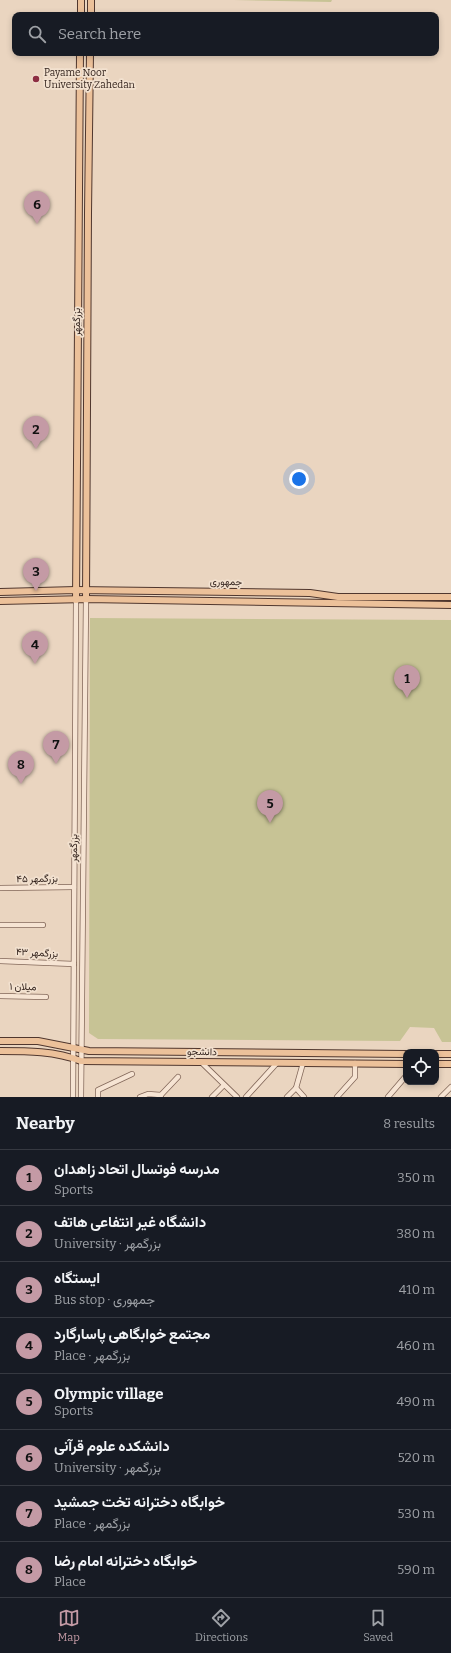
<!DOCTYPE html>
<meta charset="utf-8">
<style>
body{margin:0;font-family:Bitter,Vazirmatn,serif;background:#20242c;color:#f1f3f6}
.controls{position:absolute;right:12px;bottom:12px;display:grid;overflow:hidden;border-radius:8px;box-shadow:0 2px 6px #0003}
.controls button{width:36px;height:36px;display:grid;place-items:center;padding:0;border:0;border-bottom:1px solid #363941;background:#171b24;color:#f1f3f6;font:20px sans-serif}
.you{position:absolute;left:299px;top:479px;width:14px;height:14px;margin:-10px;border:3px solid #fff;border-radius:50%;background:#1a73e8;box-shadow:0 0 0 6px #1a73e833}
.badge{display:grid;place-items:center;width:26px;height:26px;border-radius:50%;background:#c49aa5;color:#111;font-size:13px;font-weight:700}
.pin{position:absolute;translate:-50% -33px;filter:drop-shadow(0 1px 2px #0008)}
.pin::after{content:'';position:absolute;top:21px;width:14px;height:12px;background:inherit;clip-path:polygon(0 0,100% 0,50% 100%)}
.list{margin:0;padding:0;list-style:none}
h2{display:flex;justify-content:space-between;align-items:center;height:52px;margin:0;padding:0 16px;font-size:17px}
h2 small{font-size:13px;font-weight:400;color:#9ea1a6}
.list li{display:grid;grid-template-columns:26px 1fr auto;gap:12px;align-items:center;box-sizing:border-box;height:56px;padding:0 16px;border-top:1px solid #363941}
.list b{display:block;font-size:15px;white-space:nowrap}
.list p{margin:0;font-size:13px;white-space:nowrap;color:#9ea1a6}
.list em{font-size:13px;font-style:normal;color:#9ea1a6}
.icon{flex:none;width:22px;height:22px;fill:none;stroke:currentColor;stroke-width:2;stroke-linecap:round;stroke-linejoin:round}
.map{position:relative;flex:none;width:451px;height:1097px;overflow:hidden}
.search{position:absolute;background:#171b24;box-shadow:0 2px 6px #0003;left:12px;right:12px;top:12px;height:44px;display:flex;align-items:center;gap:10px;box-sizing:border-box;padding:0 14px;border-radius:8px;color:#9ea1a6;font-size:15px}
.sheet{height:500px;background:#171b24}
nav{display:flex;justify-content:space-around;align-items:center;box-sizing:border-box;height:56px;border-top:1px solid #363941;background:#171b24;font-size:11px;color:#9ea1a6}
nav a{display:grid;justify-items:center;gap:2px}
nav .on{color:#c49aa5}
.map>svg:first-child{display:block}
</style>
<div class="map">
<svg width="451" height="1097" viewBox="0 0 451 1097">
<rect width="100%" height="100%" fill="#ead5c0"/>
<g fill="#c7c395">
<polygon points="234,0 332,0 331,2"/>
<polygon points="90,618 451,620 451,1042 442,1042 434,1028 410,1027 400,1041 397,1041 98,1039 89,1033"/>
</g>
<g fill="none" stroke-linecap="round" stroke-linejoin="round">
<defs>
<g id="minor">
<polyline points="0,888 74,887"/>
<polyline points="0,925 43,925"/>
<polyline points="0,961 74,964"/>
<polyline points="0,996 46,997"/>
<polyline points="201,1062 237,1097"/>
<polyline points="296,1088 304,1097"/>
<polyline points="73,1097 76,600"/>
<polyline points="81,1097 86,599"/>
<polyline points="98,1097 98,1090 132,1074"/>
<polyline points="140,1097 148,1094 161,1095"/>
<polyline points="159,1097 178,1077"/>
<polyline points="212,1097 224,1085"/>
<polyline points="246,1097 277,1063"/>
<polyline points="287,1097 296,1088 303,1063"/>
<polyline points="337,1097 355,1077 355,1063"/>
<polyline points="388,1097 406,1076"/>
<polyline points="441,1097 451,1087"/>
</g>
<g id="major">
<polyline points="81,15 81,0"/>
<polyline points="91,15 91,0"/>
<polyline points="0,592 76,590 310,593 338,597 451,597"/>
<polyline points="86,599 88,213 90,53"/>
<polyline points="76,600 80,53"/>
<polyline points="0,601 86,599 451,605"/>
<polyline points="0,1041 38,1041 89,1051 406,1054"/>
<path d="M0,1051c28,0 55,0 81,10l325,3"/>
<polyline points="436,1054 451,1054"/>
<polyline points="436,1064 451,1064"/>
</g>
</defs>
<use href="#minor" stroke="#826759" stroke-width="6"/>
<use href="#major" stroke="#50372e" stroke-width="8"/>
<use href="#minor" stroke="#f6e4d3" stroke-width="4.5"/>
<use href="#major" stroke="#ecc19a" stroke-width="6"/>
</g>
<circle fill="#8d2e42" stroke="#f2e1cf" stroke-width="1.5" cx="36" cy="79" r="4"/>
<g text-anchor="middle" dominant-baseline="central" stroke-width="3.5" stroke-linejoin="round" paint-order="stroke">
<g font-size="10" fill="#33231d" stroke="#f2e1cf" text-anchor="start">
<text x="44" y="73">Payame Noor<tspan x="44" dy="12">University Zahedan</tspan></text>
</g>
<g font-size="10" fill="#33231d" stroke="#f2e1cf">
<text transform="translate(77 322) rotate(-90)">بزرگمهر</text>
<text transform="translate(226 582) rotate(1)">جمهوری</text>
<text transform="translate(74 848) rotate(-89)">بزرگمهر</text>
<text transform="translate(37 879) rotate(-1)">بزرگمهر ۴۵</text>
<text transform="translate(37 953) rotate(3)">بزرگمهر ۴۳</text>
<text transform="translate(23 987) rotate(1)">میلان ۱</text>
<text transform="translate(202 1052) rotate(1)">دانشجو</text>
</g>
</g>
</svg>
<div class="controls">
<button><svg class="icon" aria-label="locate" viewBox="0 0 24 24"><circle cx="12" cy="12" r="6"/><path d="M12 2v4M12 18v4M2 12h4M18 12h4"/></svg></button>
</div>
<div class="you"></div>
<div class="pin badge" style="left:407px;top:698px">1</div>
<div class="pin badge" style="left:36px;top:449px">2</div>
<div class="pin badge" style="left:36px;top:591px">3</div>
<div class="pin badge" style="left:35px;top:664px">4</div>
<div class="pin badge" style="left:270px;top:823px">5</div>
<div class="pin badge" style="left:37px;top:224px">6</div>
<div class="pin badge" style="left:56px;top:764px">7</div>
<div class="pin badge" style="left:21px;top:784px">8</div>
<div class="search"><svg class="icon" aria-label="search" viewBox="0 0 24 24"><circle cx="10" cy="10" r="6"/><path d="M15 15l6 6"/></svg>Search here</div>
</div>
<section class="sheet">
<h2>Nearby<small>8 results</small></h2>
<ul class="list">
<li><span class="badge">1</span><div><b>مدرسه فوتسال اتحاد زاهدان</b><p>Sports</p></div><em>350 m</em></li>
<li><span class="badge">2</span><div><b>دانشگاه غیر انتفاعی هاتف</b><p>University · بزرگمهر</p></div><em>380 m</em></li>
<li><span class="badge">3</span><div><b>ایستگاه</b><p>Bus stop · جمهوری</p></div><em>410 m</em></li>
<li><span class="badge">4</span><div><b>مجتمع خوابگاهی پاسارگارد</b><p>Place · بزرگمهر</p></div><em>460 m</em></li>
<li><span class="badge">5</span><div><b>Olympic village</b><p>Sports</p></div><em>490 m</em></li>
<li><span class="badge">6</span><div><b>دانشکده علوم قرآنی</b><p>University · بزرگمهر</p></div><em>520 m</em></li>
<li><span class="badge">7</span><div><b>خوابگاه دخترانه تخت جمشید</b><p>Place · بزرگمهر</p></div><em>530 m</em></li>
<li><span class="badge">8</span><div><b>خوابگاه دخترانه امام رضا</b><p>Place</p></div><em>590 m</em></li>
</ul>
</section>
<nav>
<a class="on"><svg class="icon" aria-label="map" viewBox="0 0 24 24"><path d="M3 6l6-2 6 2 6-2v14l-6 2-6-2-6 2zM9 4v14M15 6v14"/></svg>Map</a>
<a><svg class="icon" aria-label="directions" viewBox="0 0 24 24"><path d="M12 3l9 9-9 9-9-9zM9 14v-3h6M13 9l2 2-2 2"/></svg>Directions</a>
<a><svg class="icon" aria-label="saved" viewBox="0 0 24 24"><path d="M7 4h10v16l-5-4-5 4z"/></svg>Saved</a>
</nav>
